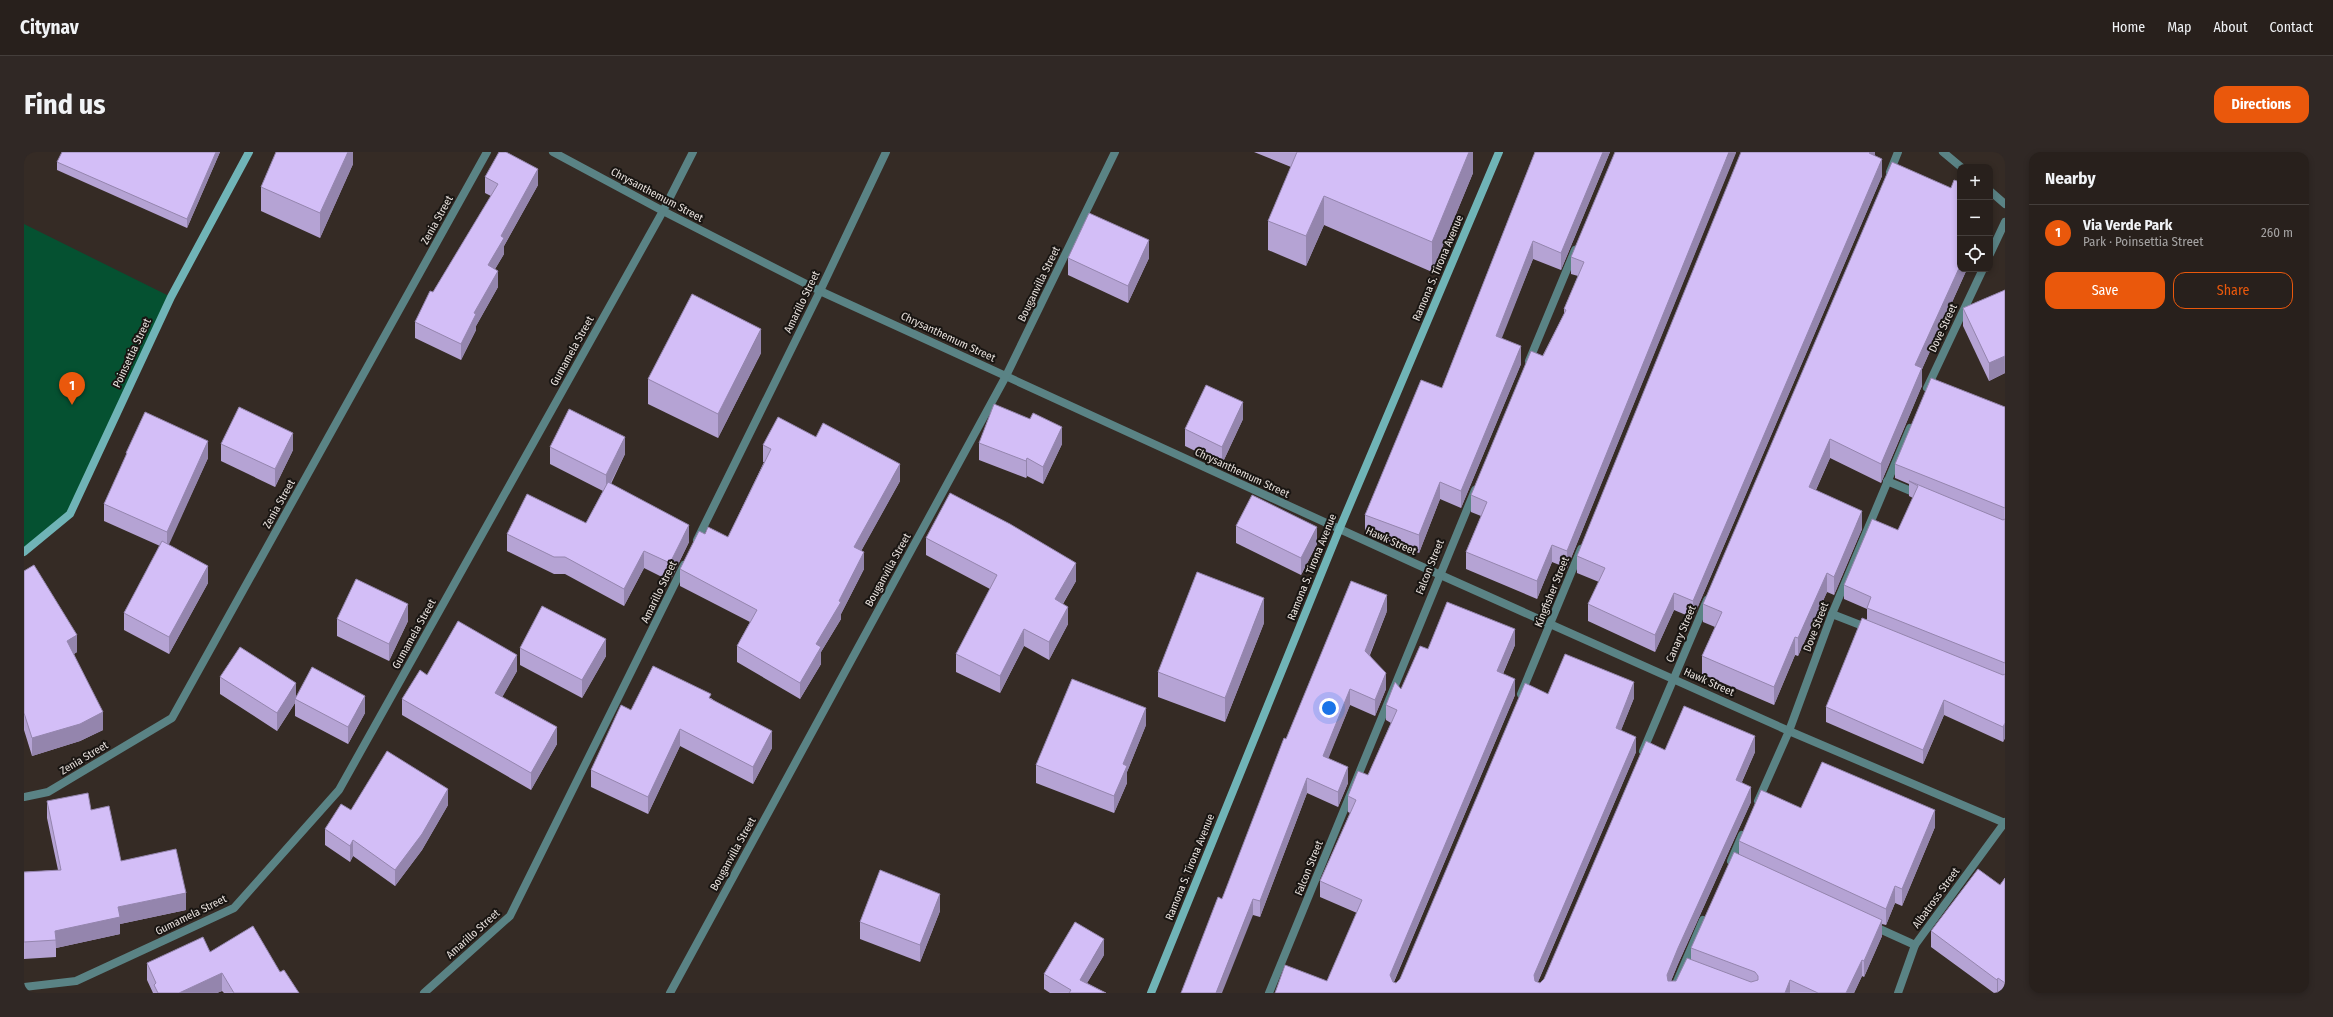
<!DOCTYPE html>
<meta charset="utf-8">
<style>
body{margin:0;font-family:"Fira Sans Condensed",sans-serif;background:#302825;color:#f1f3f6}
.controls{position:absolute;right:12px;top:12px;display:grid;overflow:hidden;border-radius:8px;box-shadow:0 2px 6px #0003}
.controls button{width:36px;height:36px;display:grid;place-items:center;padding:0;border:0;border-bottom:1px solid #443e3b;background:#28201c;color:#f1f3f6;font:20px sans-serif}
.you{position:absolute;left:1305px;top:556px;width:14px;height:14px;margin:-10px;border:3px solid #fff;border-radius:50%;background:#1a73e8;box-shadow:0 0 0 6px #1a73e833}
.badge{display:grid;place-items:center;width:26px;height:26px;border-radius:50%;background:#ea580c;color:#fff;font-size:13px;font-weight:700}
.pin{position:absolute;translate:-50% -33px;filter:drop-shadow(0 1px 2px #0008)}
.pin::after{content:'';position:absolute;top:21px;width:14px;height:12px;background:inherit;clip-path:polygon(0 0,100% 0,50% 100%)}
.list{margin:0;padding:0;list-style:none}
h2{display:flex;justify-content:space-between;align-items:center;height:52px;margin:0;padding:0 16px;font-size:17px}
h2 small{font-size:13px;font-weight:400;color:#a5a3a3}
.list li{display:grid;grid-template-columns:26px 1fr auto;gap:12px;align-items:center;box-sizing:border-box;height:56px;padding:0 16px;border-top:1px solid #443e3b}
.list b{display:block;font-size:15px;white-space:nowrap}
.list p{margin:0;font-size:13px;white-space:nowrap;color:#a5a3a3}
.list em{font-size:13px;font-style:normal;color:#a5a3a3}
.actions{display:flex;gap:8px;padding:12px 16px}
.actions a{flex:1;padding:9px 0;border:1px solid #ea580c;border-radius:12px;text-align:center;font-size:14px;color:#ea580c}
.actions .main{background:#ea580c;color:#fff}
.icon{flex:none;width:22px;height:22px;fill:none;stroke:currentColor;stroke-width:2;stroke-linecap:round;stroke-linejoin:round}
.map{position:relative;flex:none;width:1981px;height:841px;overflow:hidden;border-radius:12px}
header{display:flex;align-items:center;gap:24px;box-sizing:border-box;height:56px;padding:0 20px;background:#28201c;border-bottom:1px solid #443e3b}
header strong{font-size:19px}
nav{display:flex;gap:22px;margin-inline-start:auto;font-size:14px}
.intro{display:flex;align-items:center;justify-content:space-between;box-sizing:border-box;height:96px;padding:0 24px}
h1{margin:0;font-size:28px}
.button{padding:10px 18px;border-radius:12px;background:#ea580c;color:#fff;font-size:14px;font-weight:700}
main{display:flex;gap:24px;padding:0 24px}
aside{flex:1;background:#28201c;border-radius:12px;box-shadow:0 2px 6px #0003}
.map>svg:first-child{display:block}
</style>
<header>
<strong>Citynav</strong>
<nav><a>Home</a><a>Map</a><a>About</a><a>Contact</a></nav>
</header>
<div class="intro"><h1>Find us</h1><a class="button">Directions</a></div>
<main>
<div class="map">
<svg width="1981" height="841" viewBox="0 0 1981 841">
<rect width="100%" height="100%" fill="#352b25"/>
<polygon fill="#055131" points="0,72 147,145 46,362 0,400"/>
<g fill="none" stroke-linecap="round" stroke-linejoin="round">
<g stroke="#5a8385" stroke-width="8">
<polyline points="529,0 639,59 796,139 1392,412 1765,579 1981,671"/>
<polyline points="1919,0 1937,15"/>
<polyline points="1866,20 1874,0"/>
<polyline points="1966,39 1981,52"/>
<polyline points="1966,102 1981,70"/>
<polyline points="1505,209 1551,98"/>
<polyline points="1903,236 1959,117"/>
<polyline points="1863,329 1894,342"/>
<polyline points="673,388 796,139 862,0"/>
<polyline points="1808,462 1844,476"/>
<polyline points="1497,542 1557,397"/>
<polyline points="1619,599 1683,448"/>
<polyline points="0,645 24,640 148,566 463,0"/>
<polyline points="1734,649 1765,579 1808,462 1886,276"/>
<polyline points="1707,709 1718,683"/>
<polyline points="1849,774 1891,793"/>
<polyline points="0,835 52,829 210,756 315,638 639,59 669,0"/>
<polyline points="400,841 486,764 660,413"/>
<polyline points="646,841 982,224 1091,0"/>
<polyline points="1245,841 1451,338"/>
<polyline points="1648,841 1679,768"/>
<polyline points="1874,841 1891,793 1981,670"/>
</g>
<g stroke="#70b4b7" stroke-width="8">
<polyline points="0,400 46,362 147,145 225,0"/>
<polyline points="1127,841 1315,378 1475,0"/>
</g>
</g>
<g fill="#b5a3d4">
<polygon points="196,0 163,76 33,18 33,10"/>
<polygon points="329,0 329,12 296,86 237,59 237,35"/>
<polygon points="1230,0 1449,0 1449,21 1408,120 1300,73 1282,114 1244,98 1244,69 1267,15"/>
<polygon points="1511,0 1586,0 1537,118 1509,107 1477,186 1497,212 1437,356 1416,347 1395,401 1341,380 1341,363 1418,236"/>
<polygon points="1712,0 1543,416 1528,410 1513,447 1442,417 1442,400 1457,364 1447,360 1447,343 1540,162 1540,157 1554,124 1547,122 1547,105"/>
<polygon points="1750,0 1851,0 1851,4 1858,24 1669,466 1650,458 1631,500 1564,469 1564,452 1575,430 1553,421 1553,404"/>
<polygon points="461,25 514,33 480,94 480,102 471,117 474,135 452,174 452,178 437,208 391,186 391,170 467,44 461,41"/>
<polygon points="1044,106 1125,106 1104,151 1044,123"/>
<polygon points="1936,117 1943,117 1898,217 1898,234 1897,236 1857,331 1806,306 1792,338 1838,377 1810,443 1803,440 1774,504 1771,503 1750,553 1678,522 1678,504 1691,475 1679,470 1679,452"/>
<polygon points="1981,138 1981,221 1965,229 1939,174 1939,156"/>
<polygon points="737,201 694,286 624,252 624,227"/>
<polygon points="1981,255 1981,586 1979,590 1920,563 1899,612 1802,570 1802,555 1843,467 1843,457 1820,447 1820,433 1874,378 1889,346 1885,344 1885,332 1871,326 1871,312"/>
<polygon points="1006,267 1038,292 1019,332 1003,324 1002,326 955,308 955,291"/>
<polygon points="1219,267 1198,312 1161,294 1161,277"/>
<polygon points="197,292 269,298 251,335 197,309"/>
<polygon points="739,293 876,329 837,399 840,417 817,462 817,467 797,500 797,512 776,547 713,510 713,494 726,470 656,434 656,417 704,385 740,310 739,310"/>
<polygon points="526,295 601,302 587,332 665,390 646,429 620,416 600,454 541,422 530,422 483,399 483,382 562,371 579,339 526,312"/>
<polygon points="102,301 184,306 144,393 184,431 145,502 100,478 100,461 136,394 80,369 80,352 102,305"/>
<polygon points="1212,374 1293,392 1277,423 1212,391"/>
<polygon points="902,386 1052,429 1039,452 1044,472 1025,508 1000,494 976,541 932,520 932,502 966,437 902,403"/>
<polygon points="0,419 53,500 50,502 79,578 56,589 8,604 0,578"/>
<polygon points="1363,459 1346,503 1362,537 1351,564 1326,553 1304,606 1324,631 1314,655 1283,641 1236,765 1229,763 1198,747 1262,587"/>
<polygon points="313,467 384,469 365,509 313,484"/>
<polygon points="1240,471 1201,570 1134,545 1134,520"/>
<polygon points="1491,493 1479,522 1491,543 1370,830 1372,831 1376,827 1524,542 1610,546 1597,578 1612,600 1514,830 1516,831 1520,827 1641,598 1731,600 1718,630 1727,650 1654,812 1647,829 1652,829 1667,807 1667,796 1715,702 1715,689 1777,656 1911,675 1878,754 1871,751 1862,773 1858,772 1858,784 1840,825 1838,824 1830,841 1251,841 1303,829 1333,761 1296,745 1296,729 1326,661 1324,660 1324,644 1344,623 1367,571 1362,568 1362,553 1377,537 1404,497"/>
<polygon points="496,496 582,504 558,546 496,513"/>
<polygon points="493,519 478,545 533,592 507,638 378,563 378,547 403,523"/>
<polygon points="196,525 272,544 341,561 324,592 271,564 271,551 253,579 196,542"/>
<polygon points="687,546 748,596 729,632 656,594 624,662 567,635 567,618 607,558"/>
<polygon points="1122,573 1103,620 1103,631 1090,661 1012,631 1012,613"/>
<polygon points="23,649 67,658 97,709 162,758 96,772 96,782 32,796 32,805 0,807 0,720 34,718 23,666"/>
<polygon points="424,653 398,698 371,734 329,704 326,710 301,693 301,677 327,658"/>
<polygon points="1981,726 1981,841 1970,841 1907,795 1907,779 1976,733"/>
<polygon points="916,759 896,810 836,787 836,770"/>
<polygon points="186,800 256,820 275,841 200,841 198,839 193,841 129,841 123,828 123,811"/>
<polygon points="1080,803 1063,831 1082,841 1026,841 1020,837 1020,822"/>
</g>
<g fill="#9485ad">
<polygon points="192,0 196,0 163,76 163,67"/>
<polygon points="324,0 329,0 329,12 296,86 296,61"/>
<polygon points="1445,0 1449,0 1449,21 1408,120 1408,90"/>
<polygon points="1579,0 1586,0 1537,118 1537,101"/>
<polygon points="1705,0 1712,0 1712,1 1543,416 1543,399"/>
<polygon points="1846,0 1851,0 1851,7 1845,1"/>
<polygon points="1858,7 1858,24 1669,466 1669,449"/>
<polygon points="514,17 514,33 480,94 480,102 464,129 464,113 477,84"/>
<polygon points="1300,44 1300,73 1282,114 1282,84"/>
<polygon points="1967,45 1967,63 1966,65 1966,47"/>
<polygon points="1125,88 1125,106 1104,151 1104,134"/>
<polygon points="1509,89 1509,107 1472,201 1472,184"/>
<polygon points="1936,114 1936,117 1943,117 1898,217 1898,234 1897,236 1857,331 1857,312 1891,213"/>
<polygon points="474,119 474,135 452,174 452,178 437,208 437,192 450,161"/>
<polygon points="737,177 737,201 694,286 694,262"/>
<polygon points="1497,194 1497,212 1437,356 1437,339"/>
<polygon points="1981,204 1981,221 1965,229 1965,211"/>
<polygon points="1219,250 1219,267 1198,312 1198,295"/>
<polygon points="1038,275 1038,292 1019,332 1019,315"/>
<polygon points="269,281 269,298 251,335 251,317"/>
<polygon points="601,285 601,302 582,340 582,323"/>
<polygon points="1806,287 1806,306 1785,353 1785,335"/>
<polygon points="184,289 184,306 143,397 143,380"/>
<polygon points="1003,306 1003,324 1002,326 1002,309"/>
<polygon points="876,312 876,329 830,412 830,395"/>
<polygon points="1416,330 1416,347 1395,401 1395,383"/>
<polygon points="1838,359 1838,377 1810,443 1810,425"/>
<polygon points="665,373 665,390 646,429 646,411"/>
<polygon points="1293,375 1293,392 1277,423 1277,406"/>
<polygon points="1528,393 1528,410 1513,447 1513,429"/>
<polygon points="620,399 620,416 600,454 600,437"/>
<polygon points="840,400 840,417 817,462 817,467 797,500 797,512 776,547 776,531 792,492"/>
<polygon points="1052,411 1052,429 1031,465 1031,447"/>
<polygon points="184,414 184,431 145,502 145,485"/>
<polygon points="1803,421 1803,440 1774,504 1774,486"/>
<polygon points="1650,441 1650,458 1631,500 1631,483"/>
<polygon points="1363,443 1363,459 1341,514 1341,499"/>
<polygon points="1240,446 1240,471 1201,570 1201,546"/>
<polygon points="384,452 384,469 365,509 365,492"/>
<polygon points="1044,455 1044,472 1025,508 1025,490"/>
<polygon points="1000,477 1000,494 976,541 976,524"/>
<polygon points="1491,477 1491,493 1473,535 1473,519"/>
<polygon points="53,483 53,500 43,506 43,489"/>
<polygon points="1771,485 1771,503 1750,553 1750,535"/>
<polygon points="582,487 582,504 558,546 558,528"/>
<polygon points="493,503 493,519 471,558 471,541"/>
<polygon points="1362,521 1362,537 1351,564 1351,548"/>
<polygon points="1491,527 1491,543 1366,839 1366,823"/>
<polygon points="1610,530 1610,546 1592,591 1592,576"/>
<polygon points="272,531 272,548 271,547 271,551 253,579 253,561"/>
<polygon points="1326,537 1326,553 1299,620 1299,604"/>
<polygon points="341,544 341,561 324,592 324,575"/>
<polygon points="1920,548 1920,563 1899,612 1899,598"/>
<polygon points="1122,556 1122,573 1103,620 1103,631 1090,661 1090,644 1099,612"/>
<polygon points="79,560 79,578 56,589 8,604 8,586"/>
<polygon points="1981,571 1981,586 1979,590 1979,575"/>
<polygon points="533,575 533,592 507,638 507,621"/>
<polygon points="656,577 656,594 624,662 624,645"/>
<polygon points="748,579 748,596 729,632 729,615"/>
<polygon points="1731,584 1731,600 1712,643 1712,628"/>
<polygon points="1612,585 1612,600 1510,839 1510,823"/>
<polygon points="1324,615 1324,631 1314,655 1314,640"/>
<polygon points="1283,626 1283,641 1236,765 1236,749"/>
<polygon points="1727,635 1727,650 1654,812 1643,839 1643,823 1654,796"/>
<polygon points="424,637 424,653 398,698 371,734 371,718"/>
<polygon points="1911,658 1911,675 1878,754 1878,737"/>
<polygon points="329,688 329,704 326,710 326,694"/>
<polygon points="1871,734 1871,751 1862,773 1862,757"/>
<polygon points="162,741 162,758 96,772 96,782 32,796 31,779 94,755"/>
<polygon points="916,742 916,759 896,810 896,793"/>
<polygon points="1229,747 1229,763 1198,841 1192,841"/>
<polygon points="1858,768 1858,784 1840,825 1840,809"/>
<polygon points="1080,787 1080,803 1057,841 1056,828"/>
<polygon points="1838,808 1838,824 1830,841 1822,841"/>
<polygon points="198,821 198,839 193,841 155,841"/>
<polygon points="1974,826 1974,841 1973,841 1973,828"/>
<polygon points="1766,828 1766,841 1761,841"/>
</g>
<g fill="#d3bef7" stroke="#9485ad">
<polygon points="38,0 192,0 163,67 33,10"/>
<polygon points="252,0 324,0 296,61 237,35"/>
<polygon points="475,0 482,0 514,17 477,84 480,86 464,113 474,119 450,161 452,162 437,192 391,170 406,139 409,140 474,32 461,25"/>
<polygon points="1273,0 1445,0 1408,90 1300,44 1282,84 1244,69"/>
<polygon points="1511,0 1579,0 1537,101 1509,89 1472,184 1497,194 1437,339 1416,330 1395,383 1341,363 1397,228 1418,236"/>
<polygon points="1591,0 1705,0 1543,399 1528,393 1513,429 1442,400 1463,350 1447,343 1507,199 1519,204 1542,158 1540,157 1560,110 1547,105"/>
<polygon points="1717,0 1846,0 1845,1 1858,7 1669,449 1650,441 1631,483 1564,452 1581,416 1553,404"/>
<polygon points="1868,10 1927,36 1930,28 1936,30 1936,114 1891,213 1898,216 1897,218 1857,312 1806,287 1785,335 1838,359 1810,425 1803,421 1774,486 1771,485 1750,535 1678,504 1698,460 1679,452"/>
<polygon points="1065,61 1125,88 1104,134 1044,106"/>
<polygon points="1981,138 1981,204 1965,211 1939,156"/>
<polygon points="668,142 737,177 694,262 624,227"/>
<polygon points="1907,226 1981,255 1981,356 1871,312"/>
<polygon points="1182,233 1219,250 1198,295 1161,277"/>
<polygon points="970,252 1006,267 1009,261 1038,275 1019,315 1003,306 1002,309 955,291"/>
<polygon points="215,255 269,281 251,317 197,292"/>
<polygon points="545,257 601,285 582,323 526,295"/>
<polygon points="121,260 184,289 143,380 80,352 103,301 102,301"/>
<polygon points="754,265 792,285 799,271 876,312 830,395 840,400 815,449 817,450 792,492 797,495 776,531 713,494 733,458 656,417 675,379 681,382 684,375 704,385 747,297 739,293"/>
<polygon points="1885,329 1979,368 1981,367 1981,511 1843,456 1847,445 1820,433 1848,367 1874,378 1894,334"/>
<polygon points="584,330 665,373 646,411 620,399 600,437 541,405 530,405 483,382 503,342 562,371"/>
<polygon points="926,341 986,372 1052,411 1031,447 1044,455 1025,490 1000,477 976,524 932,502 973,423 902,386"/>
<polygon points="1228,343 1293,375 1277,406 1212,374"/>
<polygon points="138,389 184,414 145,485 100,461"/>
<polygon points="10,413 53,483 43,489 79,560 56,572 8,586 0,561 0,419"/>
<polygon points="1173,420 1240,446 1201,546 1134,520"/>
<polygon points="332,427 384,452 365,492 313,467"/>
<polygon points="1327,429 1363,443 1341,499 1362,521 1351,548 1326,537 1299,604 1324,615 1314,640 1283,626 1236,749 1229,747 1192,841 1157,841 1194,745 1198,747 1260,586 1262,587 1274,558"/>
<polygon points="1423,450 1491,477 1473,519 1491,527 1366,823 1369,830 1372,831 1376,827 1501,531 1524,542 1541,502 1610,530 1592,576 1612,585 1510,823 1511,829 1516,831 1520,827 1622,589 1641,598 1660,554 1731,584 1712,628 1727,635 1654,796 1643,823 1644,829 1652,829 1663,806 1727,830 1734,828 1734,824 1731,820 1667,796 1710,700 1858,768 1840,809 1838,808 1822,841 1794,841 1766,828 1761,841 1251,841 1261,813 1303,829 1338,748 1296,729 1332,648 1324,644 1334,619 1344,623 1373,558 1362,553 1371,530 1377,537 1396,494 1404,497"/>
<polygon points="518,454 582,487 558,528 496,496"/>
<polygon points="1838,466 1979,523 1981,522 1981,571 1979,575 1920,548 1899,598 1802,555"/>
<polygon points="434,469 493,503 471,541 533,575 507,621 378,547 396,518 403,523"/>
<polygon points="216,495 272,531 253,561 196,525"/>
<polygon points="629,514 687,542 685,546 748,579 729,615 656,577 624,645 567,618 597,553 607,558"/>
<polygon points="288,515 341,544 324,575 271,547"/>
<polygon points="1048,527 1122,556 1099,612 1103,614 1090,644 1012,613"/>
<polygon points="363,599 424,637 398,682 371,718 329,688 326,694 301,677 317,652 327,658"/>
<polygon points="1798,610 1911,658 1878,737 1871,734 1862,757 1715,689 1737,638 1777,656"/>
<polygon points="64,641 67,658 85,654 97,709 152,697 162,741 94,755 96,765 31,779 32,788 0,790 0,720 37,718 23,649"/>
<polygon points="1954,717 1976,733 1981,726 1981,831 1974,826 1973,828 1907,779"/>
<polygon points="856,718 916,742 896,793 836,770"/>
<polygon points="1051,770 1080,787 1056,828 1082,841 1045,841 1047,838 1020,822"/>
<polygon points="229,774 256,820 260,818 275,841 210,841 198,821 155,841 134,841 130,833 132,831 123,811 179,785 186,800"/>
</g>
<g text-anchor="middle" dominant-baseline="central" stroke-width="4" stroke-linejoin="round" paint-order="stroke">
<g font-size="11" fill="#e7e0dc" stroke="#191512">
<text transform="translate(633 43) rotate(28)">Chrysanthemum Street</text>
<text transform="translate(413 68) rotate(-61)">Zenia Street</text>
<text transform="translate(1414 116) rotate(-67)">Ramona S. Tirona Avenue</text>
<text transform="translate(1015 132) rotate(-64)">Bouganvilla Street</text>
<text transform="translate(778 150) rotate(-64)">Amarillo Street</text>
<text transform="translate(1919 176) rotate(-65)">Dove Street</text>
<text transform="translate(924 185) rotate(25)">Chrysanthemum Street</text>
<text transform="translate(548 199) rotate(-61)">Gumamela Street</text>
<text transform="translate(108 201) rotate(-65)">Poinsettia Street</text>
<text transform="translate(1218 321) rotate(25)">Chrysanthemum Street</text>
<text transform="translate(255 352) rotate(-61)">Zenia Street</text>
<text transform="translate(1367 389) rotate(24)">Hawk Street</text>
<text transform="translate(1288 415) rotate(-68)">Ramona S. Tirona Avenue</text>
<text transform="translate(1406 415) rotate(-68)">Falcon Street</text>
<text transform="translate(864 418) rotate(-61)">Bouganvilla Street</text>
<text transform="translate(635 440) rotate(-64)">Amarillo Street</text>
<text transform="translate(1528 440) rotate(-68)">Kingfisher Street</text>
<text transform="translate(1792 475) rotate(-69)">Dove Street</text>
<text transform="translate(390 482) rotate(-61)">Gumamela Street</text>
<text transform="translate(1657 482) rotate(-67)">Canary Street</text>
<text transform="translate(1685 530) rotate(24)">Hawk Street</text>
<text transform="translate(60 606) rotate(-31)">Zenia Street</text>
<text transform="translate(709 702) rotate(-61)">Bouganvilla Street</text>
<text transform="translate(1166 715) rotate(-68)">Ramona S. Tirona Avenue</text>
<text transform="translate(1285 716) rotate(-68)">Falcon Street</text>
<text transform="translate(1912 746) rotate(-54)">Albatross Street</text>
<text transform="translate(167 763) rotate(-26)">Gumamela Street</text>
<text transform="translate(449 782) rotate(-42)">Amarillo Street</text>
</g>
</g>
</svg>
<div class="controls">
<button>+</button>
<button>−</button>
<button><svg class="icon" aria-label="locate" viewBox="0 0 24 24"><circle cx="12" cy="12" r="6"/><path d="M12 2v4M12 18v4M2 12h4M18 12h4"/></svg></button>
</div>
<div class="you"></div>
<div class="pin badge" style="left:48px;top:253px">1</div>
</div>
<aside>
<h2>Nearby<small></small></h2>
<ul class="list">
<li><span class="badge">1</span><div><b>Via Verde Park</b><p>Park · Poinsettia Street</p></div><em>260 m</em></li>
</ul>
<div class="actions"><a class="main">Save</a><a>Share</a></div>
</aside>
</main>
